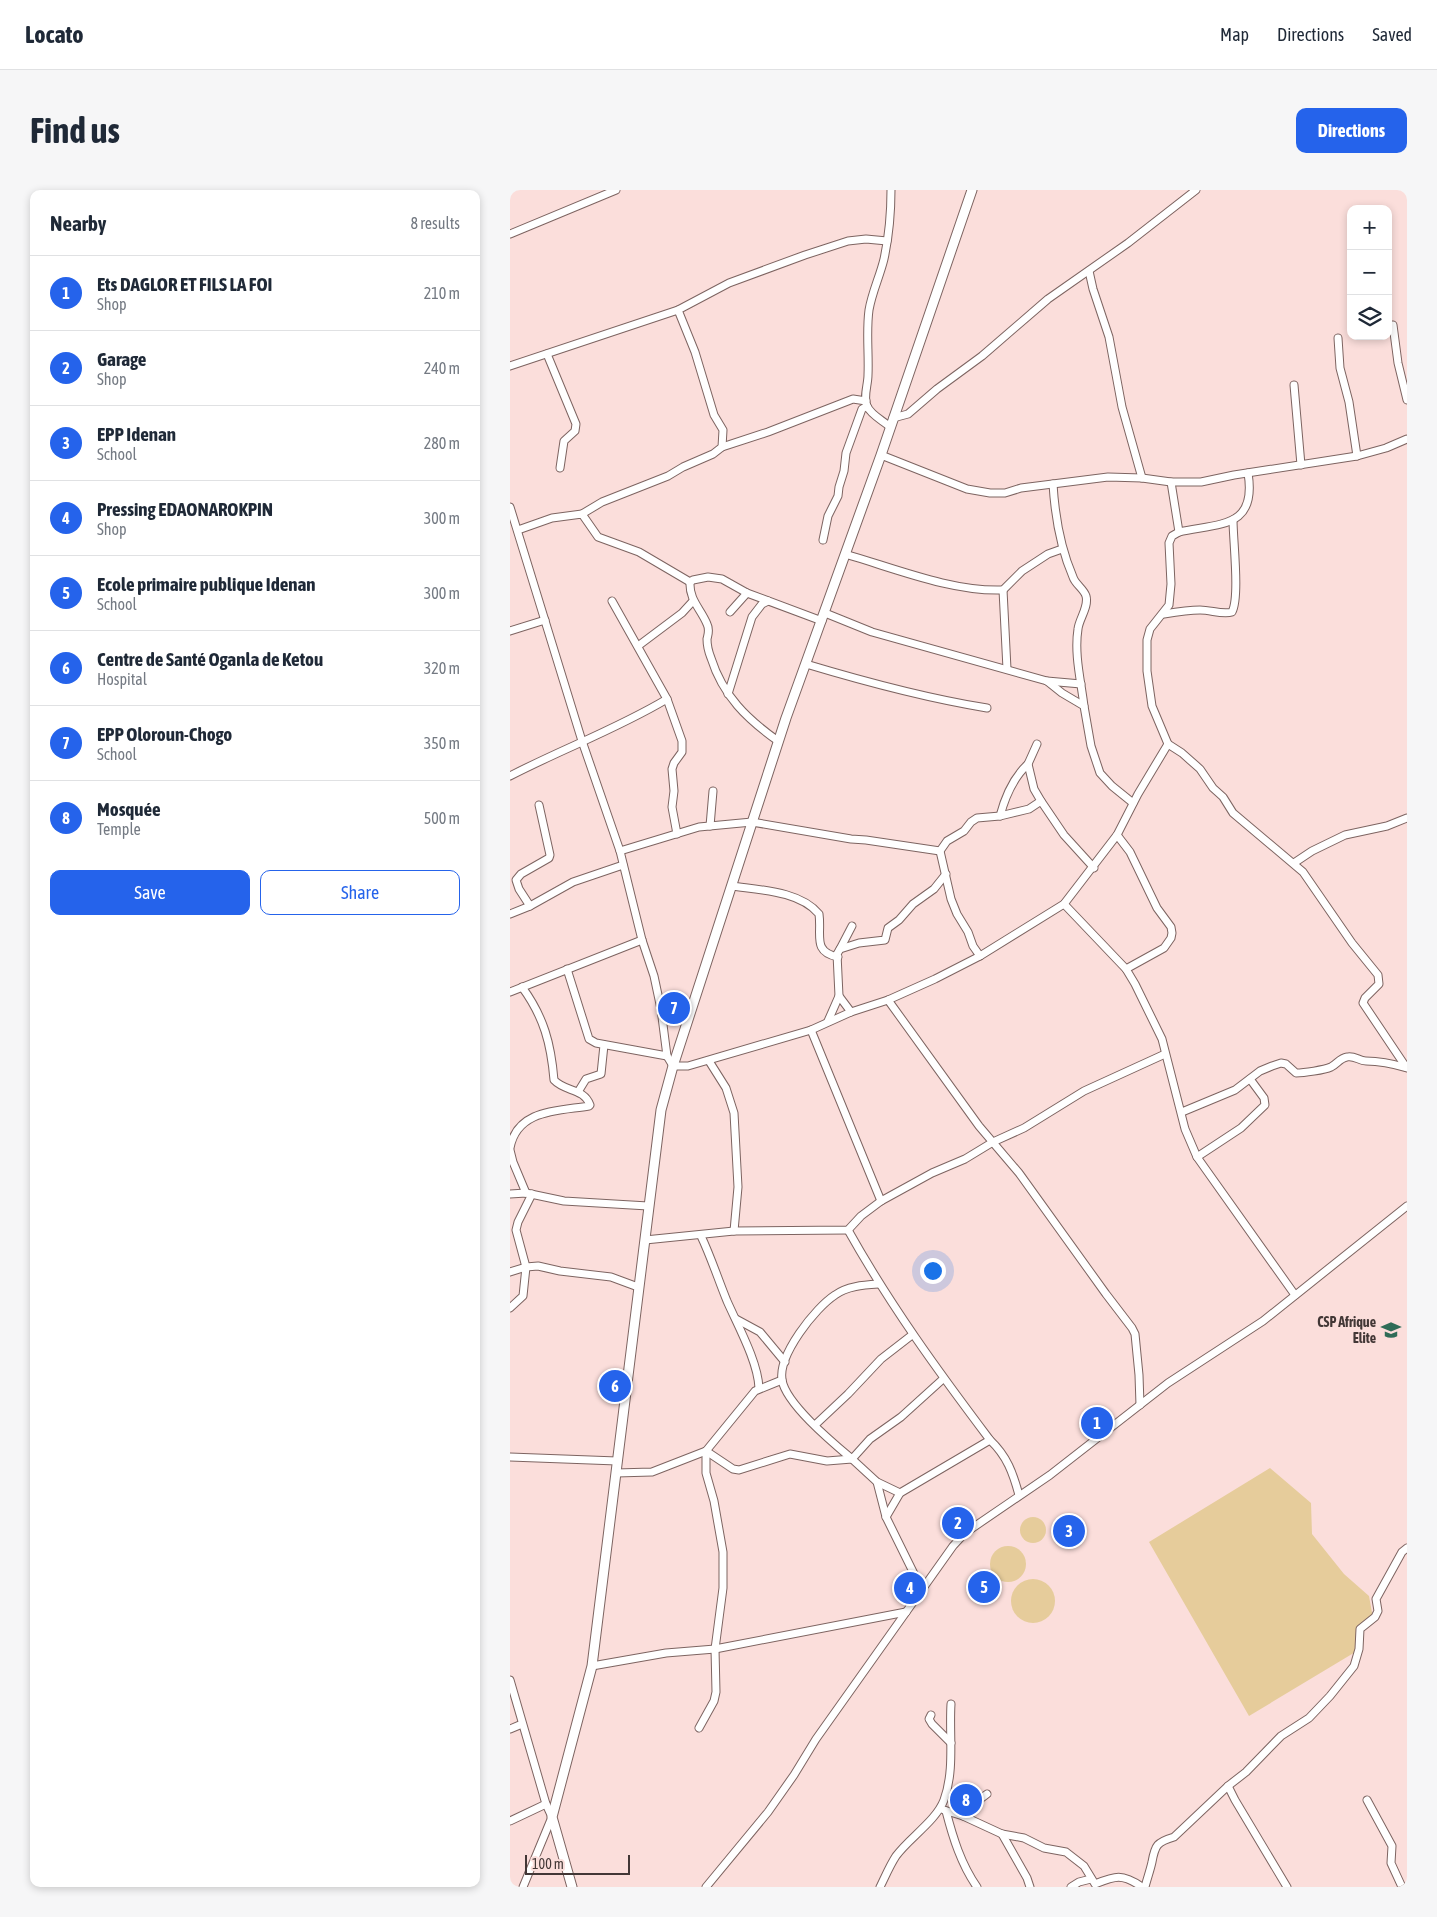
<!DOCTYPE html>
<meta charset="utf-8">
<style>
body{margin:0;font-family:"Asap Condensed",sans-serif;background:#f6f6f7;color:#1f2937}
.controls{position:absolute;right:15px;top:15px;display:grid;overflow:hidden;border-radius:10px;box-shadow:0 2px 8px #0003}
.controls button{width:45px;height:45px;display:grid;place-items:center;padding:0;border:0;border-bottom:1px solid #e0e1e3;background:#fff;color:#1f2937;font:25px sans-serif}
.scale{position:absolute;left:15px;bottom:12px;width:105px;box-sizing:border-box;padding-left:5px;border:2px solid #423736;border-top:0;font-size:14px;line-height:18px;white-space:nowrap;color:#423736;-webkit-text-stroke:4px #fbdedb;paint-order:stroke}
.you{position:absolute;left:422px;top:1080px;width:18px;height:18px;margin:-12px;border:4px solid #fff;border-radius:50%;background:#1a73e8;box-shadow:0 0 0 8px #1a73e833}
.badge{display:grid;place-items:center;width:32px;height:32px;border-radius:50%;background:#2563eb;color:#fff;font-size:16px;font-weight:700}
.pin{position:absolute;translate:-50% -50%;border:2px solid #fff;box-shadow:0 1px 5px #0006}
.list{margin:0;padding:0;list-style:none}
h2{display:flex;justify-content:space-between;align-items:center;height:65px;margin:0;padding:0 20px;font-size:21px}
h2 small{font-size:16px;font-weight:400;color:#747a83}
.list li{display:grid;grid-template-columns:32px 1fr auto;gap:15px;align-items:center;box-sizing:border-box;height:75px;padding:0 20px;border-top:1px solid #e0e1e3}
.list b{display:block;font-size:19px;white-space:nowrap}
.list p{margin:0;font-size:16px;white-space:nowrap;color:#747a83}
.list em{font-size:16px;font-style:normal;color:#747a83}
.actions{display:flex;gap:10px;padding:15px 20px}
.actions a{flex:1;padding:11px 0;border:1px solid #2563eb;border-radius:10px;text-align:center;font-size:18px;color:#2563eb}
.actions .main{background:#2563eb;color:#fff}
.icon{flex:none;width:28px;height:28px;fill:none;stroke:currentColor;stroke-width:2;stroke-linecap:round;stroke-linejoin:round}
.map{position:relative;flex:none;width:897px;height:1697px;overflow:hidden;border-radius:10px}
header{display:flex;align-items:center;gap:30px;box-sizing:border-box;height:70px;padding:0 25px;background:#fff;border-bottom:1px solid #e0e1e3}
header strong{font-size:24px}
nav{display:flex;gap:28px;margin-inline-start:auto;font-size:18px}
.intro{display:flex;align-items:center;justify-content:space-between;box-sizing:border-box;height:120px;padding:0 30px}
h1{margin:0;font-size:35px}
.button{padding:12px 22px;border-radius:10px;background:#2563eb;color:#fff;font-size:18px;font-weight:700}
main{display:flex;gap:30px;padding:0 30px}
aside{flex:1;background:#fff;border-radius:10px;box-shadow:0 2px 8px #0003}
.map>svg:first-child{display:block}
</style>
<header>
<strong>Locato</strong>
<nav><a>Map</a><a>Directions</a><a>Saved</a></nav>
</header>
<div class="intro"><h1>Find us</h1><a class="button">Directions</a></div>
<main>
<aside>
<h2>Nearby<small>8 results</small></h2>
<ul class="list">
<li><span class="badge">1</span><div><b>Ets DAGLOR ET FILS LA FOI</b><p>Shop</p></div><em>210 m</em></li>
<li><span class="badge">2</span><div><b>Garage</b><p>Shop</p></div><em>240 m</em></li>
<li><span class="badge">3</span><div><b>EPP Idenan</b><p>School</p></div><em>280 m</em></li>
<li><span class="badge">4</span><div><b>Pressing EDAONAROKPIN</b><p>Shop</p></div><em>300 m</em></li>
<li><span class="badge">5</span><div><b>Ecole primaire publique Idenan</b><p>School</p></div><em>300 m</em></li>
<li><span class="badge">6</span><div><b>Centre de Santé Oganla de Ketou</b><p>Hospital</p></div><em>320 m</em></li>
<li><span class="badge">7</span><div><b>EPP Oloroun-Chogo</b><p>School</p></div><em>350 m</em></li>
<li><span class="badge">8</span><div><b>Mosquée</b><p>Temple</p></div><em>500 m</em></li>
</ul>
<div class="actions"><a class="main">Save</a><a>Share</a></div>
</aside>
<div class="map">
<svg width="897" height="1697" viewBox="0 0 897 1697">
<rect width="100%" height="100%" fill="#fbdedb"/>
<g fill="#e6cc9b">
<polygon points="760,1278 801,1313 802,1344 834,1384 859,1406 863,1428 848,1437 847,1461 739,1526 639,1352"/>
<circle cx="523" cy="1340" r="13"/>
<circle cx="498" cy="1374" r="18"/>
<circle cx="523" cy="1411" r="22"/>
</g>
<g fill="none" stroke-linecap="round" stroke-linejoin="round">
<defs>
<g id="minor">
<polyline points="0,44 106,0"/>
<polyline points="579,81 583,99 599,147 612,217 632,288"/>
<polyline points="883,135 888,173 897,210"/>
<polyline points="828,148 830,178 839,212 847,266"/>
<polyline points="37,164 66,234 65,241 54,251 50,278"/>
<polyline points="0,176 168,120"/>
<polyline points="784,195 791,275"/>
<polyline points="383,228 398,224 427,199 472,166 538,109 618,53 686,0"/>
<path d="M379,236c-7,-6 -18,-11 -22,-20 -4,-9 1,-21 1,-31 1,-22 -2,-43 1,-65 3,-18 11,-34 15,-51 5,-23 7,-46 7,-69"/>
<polyline points="212,257 258,242 343,209 356,211"/>
<polyline points="371,265 457,299 480,303 495,303 511,298 598,287 632,288 661,292 691,292 724,285 847,266 876,258 897,249"/>
<polyline points="661,292 669,342"/>
<path d="M543,294c2,33 7,63 20,93 2,7 11,12 13,19 3,11 -7,23 -8,33 -4,25 3,52 6,77"/>
<path d="M0,317l72,234 38,110 22,89 12,36 7,33 6,47 6,10h15l123,-36 40,-18 37,-12 47,-21 45,-23 84,-52 53,-69 21,-41 30,-50 -16,-38 -5,-35v-31l3,-11 19,-24 2,-21 -2,-41 3,-7 7,-4c42,-9 78,-4 69,-59"/>
<polyline points="72,324 92,312 158,286 173,277 203,264 212,257 213,240 204,225 185,162 168,120 219,93 295,65 338,51 356,49 377,51"/>
<polyline points="8,340 42,328 72,324 88,347 129,362 180,392"/>
<polyline points="313,350 318,326 328,306 329,297 334,281 336,263 352,219 357,216"/>
<path d="M335,364c49,14 107,38 158,36l19,-19 26,-17 14,-5"/>
<path d="M180,392c-1,18 11,27 17,42 3,6 1,10 0,15 0,6 2,14 4,19 12,38 36,61 67,83"/>
<polyline points="180,392 183,390 198,387 212,389 237,403 312,431"/>
<polyline points="493,400 497,479"/>
<polyline points="102,411 157,509 172,551 172,562 164,573 162,579 164,601 162,617 167,644"/>
<polyline points="220,422 237,403"/>
<polyline points="315,423 362,442 537,491 552,503 574,516 581,556 590,583 602,596 623,613"/>
<path d="M654,424c12,-2 24,-4 36,-4 11,0 23,5 32,2 8,-15 1,-72 1,-92"/>
<polyline points="0,441 35,430"/>
<polyline points="128,456 172,423 183,411"/>
<path d="M296,474c60,18 119,34 181,44"/>
<polyline points="537,491 571,494"/>
<polyline points="218,504 242,427 252,414 258,411"/>
<polyline points="527,554 518,574 524,599 531,611 554,645 584,678"/>
<polyline points="658,554 672,563 690,579 703,598 713,607 723,623 793,682 842,753 868,785 869,794 855,808 853,813 896,877"/>
<path d="M0,586c52,-27 107,-47 157,-77"/>
<path d="M490,626c5,-19 14,-39 28,-52"/>
<polyline points="200,636 203,601"/>
<polyline points="607,645 620,662 647,718 661,737 662,743 661,748 654,758 616,779"/>
<polyline points="110,661 189,637 242,632 341,649 356,650 430,661"/>
<polyline points="784,673 802,661 835,645 877,636 897,628"/>
<path d="M222,696c28,4 68,5 87,28 3,21 -7,38 19,43"/>
<polyline points="554,714 616,779 625,794 652,849 675,939 687,967 785,1105"/>
<polyline points="20,716 9,699 6,690 11,684 39,668 40,665 29,615"/>
<polyline points="0,724 20,716 63,692 113,675"/>
<polyline points="330,759 342,736"/>
<polyline points="470,766 463,756 458,742 447,724 441,709 430,661 437,651 454,641 461,632 467,628 490,626 519,619 531,611"/>
<polyline points="57,779 79,849 86,853 157,866"/>
<polyline points="0,802 132,750"/>
<polyline points="378,810 469,936 509,983 596,1104 622,1138 625,1144 629,1185 630,1215"/>
<polyline points="341,822 329,806 327,764 330,759 349,753 375,750 378,738 389,730 403,714 424,699 436,684"/>
<polyline points="318,831 329,806"/>
<polyline points="301,840 371,1011"/>
<polyline points="199,871 216,898 224,923 228,997 224,1041"/>
<polyline points="68,902 76,889 91,884 94,855"/>
<path d="M672,922l53,-22 25,-19 12,-5 9,-3 5,1 10,9c8,0 28,-3 35,-6 6,-3 9,-9 16,-10 7,-2 12,4 19,4 14,0 28,3 41,7"/>
<path d="M0,958c7,-39 49,-37 79,-42l1,-1c-6,-17 -25,-13 -36,-25 -3,-36 -10,-63 -32,-93"/>
<polyline points="0,960 3,972 16,1003"/>
<polyline points="687,967 731,938 755,915 754,908 740,889"/>
<polyline points="0,1004 16,1003 54,1011 138,1016"/>
<path d="M338,1040c42,75 90,141 142,210 17,16 23,33 29,55"/>
<path d="M191,1046c10,21 17,43 26,65 11,25 31,61 32,87"/>
<polyline points="135,1050 224,1041 338,1040 351,1026 371,1011 422,983 455,969 483,952 514,938 574,901 655,864"/>
<polyline points="0,1082 16,1077 28,1076 50,1081 101,1087 128,1097"/>
<path d="M369,1094c-15,1 -32,2 -44,11 -20,13 -57,60 -53,85 4,24 51,63 70,79l18,-20 31,-22 42,-38"/>
<polyline points="0,1118 13,1106 16,1077 6,1040 8,1032 22,1004"/>
<polyline points="226,1129 250,1142 275,1172"/>
<polyline points="305,1235 338,1204 371,1169 402,1145"/>
<polyline points="0,1267 107,1271"/>
<polyline points="106,1283 142,1282 196,1261 223,1279 229,1280 280,1264 317,1271 342,1269 367,1292 390,1303"/>
<polyline points="367,1292 376,1327 412,1400"/>
<polyline points="376,1327 390,1303 480,1250"/>
<polyline points="82,1476 156,1463 205,1459 396,1422"/>
<polyline points="0,1490 36,1614 42,1627 13,1697"/>
<polyline points="421,1525 419,1529 422,1534 441,1553"/>
<polyline points="189,1538 204,1511 206,1502 205,1459 213,1398 213,1362 204,1311 196,1283 196,1261 245,1201 272,1190"/>
<polyline points="0,1539 12,1534"/>
<polyline points="718,1596 725,1610 777,1697"/>
<polyline points="857,1610 882,1656 881,1673 892,1697"/>
<polyline points="434,1620 453,1626 465,1613 477,1604"/>
<path d="M436,1621c7,27 15,53 31,76"/>
<path d="M453,1626l39,18 22,4 20,10 22,4 18,14 11,18c20,-8 27,-11 47,3"/>
<polyline points="0,1631 36,1614"/>
<polyline points="492,1644 517,1688 520,1697"/>
<polyline points="196,1697 258,1622 284,1585 306,1549 443,1356 455,1343 540,1285 658,1193 753,1131 897,1016"/>
<path d="M370,1697c5,-10 10,-22 16,-31 13,-18 40,-35 48,-56 11,-30 5,-65 7,-96"/>
<polyline points="561,1697 569,1692 581,1689"/>
<path d="M635,1697c2,-8 5,-16 7,-25 3,-17 5,-20 22,-25l54,-51 18,-14 35,-36 28,-18 21,-22 24,-30 5,-17 1,-20 15,-12 3,-6 -2,-12 26,-47 5,-4"/>
</g>
<polyline id="tertiary" points="62,1697 42,1627 82,1476 151,920 163,876 276,528 371,265 462,0"/>
</defs>
<use href="#minor" stroke="#7d6461" stroke-width="9"/>
<use href="#tertiary" stroke="#7d6461" stroke-width="11"/>
<use href="#minor" stroke="#fff" stroke-width="7"/>
<use href="#tertiary" stroke="#fff" stroke-width="9"/>
</g>
<defs>
<symbol id="school-bare" viewBox="-9 -9 18 18"><path d="M0-5L7-2L0 1L-7-2ZM-4 1L0 2.5L4 1V4Q0 6-4 4Z" fill="#2f6c57" stroke="#fbdedb" stroke-width="2.5" paint-order="stroke"/></symbol>
</defs>
<g fill-rule="evenodd">
<use href="#school-bare" x="867" y="1126" width="28" height="28"/>
</g>
<g text-anchor="middle" dominant-baseline="central" stroke-width="5" stroke-linejoin="round" paint-order="stroke">
<g font-size="14" font-weight="bold" fill="#423736" stroke="#fbdedb" text-anchor="end">
<text x="866" y="1132">CSP Afrique<tspan x="866" dy="16">Elite</tspan></text>
</g>
</g>
</svg>
<div class="controls">
<button>+</button>
<button>−</button>
<button><svg class="icon" aria-label="layers" viewBox="0 0 24 24"><path d="M12 4l9 5-9 5-9-5zM3 14l9 5 9-5"/></svg></button>
</div>
<div class="scale">100 m</div>
<div class="you"></div>
<div class="pin badge" style="left:587px;top:1233px">1</div>
<div class="pin badge" style="left:448px;top:1333px">2</div>
<div class="pin badge" style="left:559px;top:1341px">3</div>
<div class="pin badge" style="left:400px;top:1398px">4</div>
<div class="pin badge" style="left:474px;top:1397px">5</div>
<div class="pin badge" style="left:105px;top:1196px">6</div>
<div class="pin badge" style="left:164px;top:818px">7</div>
<div class="pin badge" style="left:456px;top:1610px">8</div>
</div>
</main>
